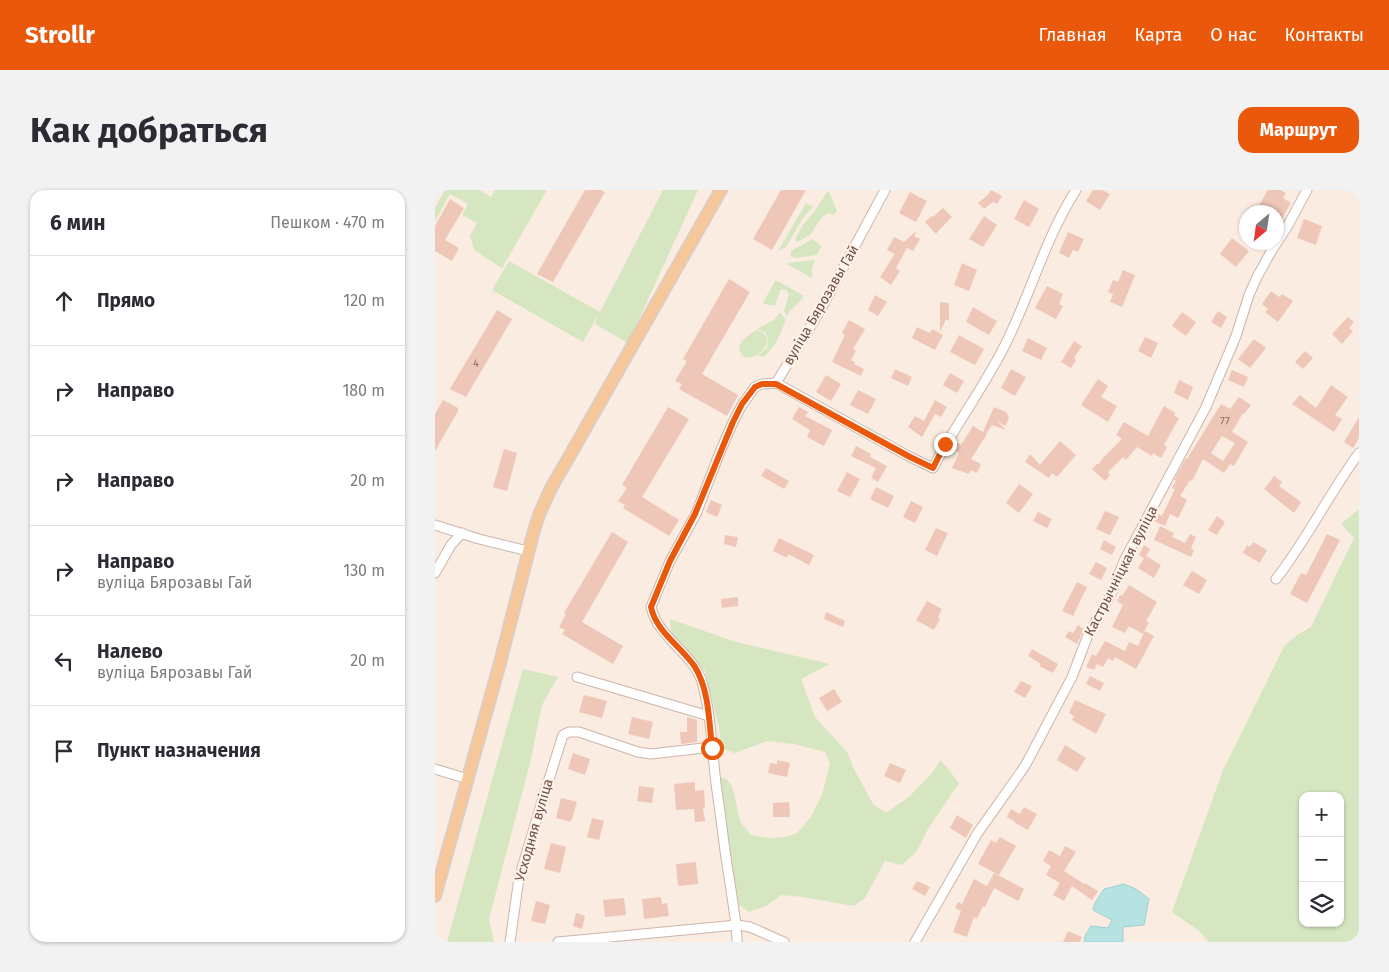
<!DOCTYPE html>
<html lang="ru">
<meta charset="utf-8">
<style>
body{margin:0;font-family:"Fira Sans",sans-serif;background:#f2f2f3;color:#2b2b33}
.controls{position:absolute;right:15px;bottom:15px;display:grid;overflow:hidden;border-radius:10px;box-shadow:0 1px 4px #0004}
.controls button{width:45px;height:45px;display:grid;place-items:center;padding:0;border:0;border-bottom:1px solid #e1e1e2;background:#fff;color:#2b2b33;font:25px sans-serif}
.compass{position:absolute;left:804px;top:15px;width:45px;height:45px;border-radius:50%;background:#fff;box-shadow:0 1px 4px #0004;rotate:209deg}
.stop{position:absolute;width:15px;height:15px;margin:-11px;border:4px solid #ea580c;border-radius:50%;background:#fff}
.stop.end{background:#ea580c;border-color:#fff;box-shadow:0 1px 5px #0008}
.list{margin:0;padding:0;list-style:none}
h2{display:flex;justify-content:space-between;align-items:center;height:65px;margin:0;padding:0 20px;font-size:21px}
h2 small{font-size:16px;font-weight:400;color:#7c7c81}
.list li{display:grid;grid-template-columns:32px 1fr auto;gap:15px;align-items:center;box-sizing:border-box;height:90px;padding:0 20px;border-top:1px solid #e1e1e2}
.list b{display:block;font-size:19px;white-space:nowrap}
.list p{margin:0;font-size:16px;white-space:nowrap;color:#7c7c81}
.list em{font-size:16px;font-style:normal;color:#7c7c81}
.icon{flex:none;width:28px;height:28px;fill:none;stroke:currentColor;stroke-width:2;stroke-linecap:round;stroke-linejoin:round}
.map{position:relative;flex:none;width:924px;height:752px;overflow:hidden;border-radius:15px}
header{display:flex;align-items:center;gap:30px;box-sizing:border-box;height:70px;padding:0 25px;background:#ea580c;color:#fff}
header strong{font-size:24px}
nav{display:flex;gap:28px;margin-inline-start:auto;font-size:18px}
.intro{display:flex;align-items:center;justify-content:space-between;box-sizing:border-box;height:120px;padding:0 30px}
h1{margin:0;font-size:35px}
.button{padding:12px 22px;border-radius:15px;background:#ea580c;color:#fff;font-size:18px;font-weight:700}
main{display:flex;gap:30px;padding:0 30px}
aside{flex:1;background:#fff;border-radius:15px;box-shadow:0 1px 4px #0004}
.map>svg:first-child{display:block}
</style>
<header>
<strong>Strollr</strong>
<nav><a>Главная</a><a>Карта</a><a>О нас</a><a>Контакты</a></nav>
</header>
<div class="intro"><h1>Как добраться</h1><a class="button">Маршрут</a></div>
<main>
<aside>
<h2>6 мин<small>Пешком · 470 m</small></h2>
<ul class="list">
<li><svg class="icon" aria-label="ahead" viewBox="0 0 24 24"><path d="M12 20V5M6 11l6-6 6 6"/></svg><div><b>Прямо</b></div><em>120 m</em></li>
<li><svg class="icon" aria-label="right" viewBox="0 0 24 24"><path d="M7 20v-9h11M14 6l5 5-5 5"/></svg><div><b>Направо</b></div><em>180 m</em></li>
<li><svg class="icon" aria-label="right" viewBox="0 0 24 24"><path d="M7 20v-9h11M14 6l5 5-5 5"/></svg><div><b>Направо</b></div><em>20 m</em></li>
<li><svg class="icon" aria-label="right" viewBox="0 0 24 24"><path d="M7 20v-9h11M14 6l5 5-5 5"/></svg><div><b>Направо</b><p>вуліца Бярозавы Гай</p></div><em>130 m</em></li>
<li><svg class="icon" aria-label="left" viewBox="0 0 24 24"><path d="M17 20v-9H6M10 6l-5 5 5 5"/></svg><div><b>Налево</b><p>вуліца Бярозавы Гай</p></div><em>20 m</em></li>
<li><svg class="icon" aria-label="arrive" viewBox="0 0 24 24"><path d="M6 21V4h12l-3 4 3 4H6"/></svg><div><b>Пункт назначения</b></div></li>
</ul>
</aside>
<div class="map">
<svg width="924" height="752" viewBox="0 0 924 752">
<rect width="100%" height="100%" fill="#faece0"/>
<g fill="#d5e6c0" fill-rule="evenodd">
<polygon points="10,0 44,0 56,7 60,0 112,0 67,78 39,60 35,46 42,33 27,25 33,14 15,4 0,31 0,18"/>
<polygon points="228,0 263,0 193,153 160,134 163,125 148,152 57,100 74,71 165,122"/>
<polygon points="392,2 394,2 402,21 398,25 394,23 387,27 375,45 362,52 360,49 368,35 381,19"/>
<polygon points="371,13 378,17 368,28 351,57 343,61"/>
<polygon points="377,49 386,56 382,65 361,68 356,66 356,61"/>
<polygon points="378,70 380,71 377,78 377,88 352,74 353,73"/>
<path d="M340,91h3l26,15c-5,8 -13,11 -17,20l-3,-5 5,-17 -3,-4 -4,-1 -2,2 -5,15 -11,-2 -1,-1z"/>
<polygon points="345,122 351,130 341,153 330,166 328,167 323,166 332,158 333,148 331,143 322,139 339,130"/>
<path d="M321,140c24,5 4,32 -12,27 -13,-12 3,-20 12,-27z"/>
<path d="M924,319v433h-150l-10,-11 -27,-19 51,-142 62,-125 12,-10 14,-8 43,-89 -13,-14zM868,606h37v127h-37z"/>
<path d="M235,429l66,23 94,22 -29,15 14,38 32,35 6,15 20,37 13,9 23,-16 23,-24 9,-13 18,23 -31,46 -11,22 -15,14 -17,-4 -20,37 -11,8 -52,-9 -21,-2 -15,11 -17,6 -11,-8 -19,-123 4,-4c14,6 12,32 18,45 2,4 7,9 10,13l18,3 17,-1 11,-4 14,-16 11,-22 8,-31 -5,-12 -31,-8 -27,-3 -32,12 -14,-5 -2,-21 -14,-56 -34,-38z"/>
<polygon points="88,479 123,487 107,515 96,569 54,729 59,752 12,752"/>
</g>
<polygon fill="#b6e2e2" stroke="#9dd2d3" points="689,694 701,699 714,709 709,735 688,737 688,752 649,752 650,746 656,736 673,738 677,730 658,720 660,713 669,699"/>
<g fill="#eec7b9" fill-rule="evenodd">
<polygon points="150,0 166,0 170,2 118,92 102,84"/>
<polygon points="346,0 371,0 337,60 318,49"/>
<polygon points="556,0 567,6 562,14 558,12 549,19 543,13 553,5"/>
<polygon points="658,0 667,0 675,4 665,20 651,11"/>
<polygon points="833,0 845,0 851,3 848,8 856,13 842,37 842,22 820,22"/>
<polygon points="475,2 492,11 481,32 464,23"/>
<polygon points="15,9 29,18 10,50 24,58 17,71 0,61 0,36"/>
<polygon points="589,10 604,19 594,37 579,29"/>
<polygon points="508,18 517,27 504,40 501,44 490,32 497,26 498,27"/>
<polygon points="549,26 562,35 548,57 534,49"/>
<polygon points="869,29 887,36 881,55 862,48"/>
<polygon points="480,42 481,43 479,46 485,49 478,61 472,58 461,78 465,81 456,95 445,87 460,64 452,60 459,47 469,52"/>
<polygon points="633,42 649,49 643,62 638,60 634,68 624,63"/>
<polygon points="797,48 814,61 801,77 785,64"/>
<polygon points="527,73 542,80 534,101 519,95"/>
<polygon points="688,80 700,85 687,117 675,112 678,104 673,102 678,90 683,92"/>
<polygon points="294,89 315,102 267,184 303,205 292,226 244,199 247,194 240,191 252,171 248,169"/>
<polygon points="612,96 628,104 624,114 628,116 621,129 600,118"/>
<polygon points="836,101 844,107 847,104 858,111 843,132 830,122 833,119 827,114"/>
<polygon points="440,105 452,112 443,126 433,120"/>
<polygon points="505,112 514,113 514,131 511,129 505,142"/>
<polygon points="538,117 562,131 554,145 531,132"/>
<polygon points="62,120 77,129 31,207 15,199"/>
<polygon points="783,121 792,127 786,138 776,132"/>
<polygon points="747,122 761,132 751,146 737,136"/>
<polygon points="913,127 919,132 914,138 918,141 907,154 897,144"/>
<polygon points="414,130 430,139 418,159 421,161 416,170 420,172 419,174 429,179 426,186 397,172 410,145 407,143"/>
<polygon points="482,137 495,143 497,139 508,145 500,160 477,148"/>
<polygon points="524,145 549,159 540,175 515,162"/>
<polygon points="710,147 723,153 716,168 703,161"/>
<polygon points="593,148 612,158 606,170 587,161"/>
<polygon points="819,149 831,158 815,178 803,169"/>
<polygon points="639,151 647,156 639,168 641,170 636,178 626,172"/>
<polygon points="870,161 878,168 868,179 860,172"/>
<polygon points="460,179 477,187 473,196 456,188"/>
<polygon points="576,179 591,187 580,206 566,198"/>
<polygon points="797,180 813,187 809,197 793,190"/>
<polygon points="515,183 529,191 522,203 508,195"/>
<polygon points="391,185 406,194 396,211 381,202"/>
<polygon points="663,189 673,196 666,207 682,216 673,232 646,215"/>
<polygon points="744,190 758,197 753,210 739,203"/>
<polygon points="896,195 913,207 900,225 907,229 899,242 857,214 865,205 881,218"/>
<polygon points="423,200 441,209 433,224 415,215"/>
<path d="M804,207l12,8 -7,9 -1,-1 -11,19 16,10 -14,24 -4,-2 -6,9 -21,-14 -11,22 -2,-1 -10,16 7,4 -9,18 -8,-4 -5,12 -11,-5 4,-7 4,2 13,-27 -3,-1 4,-7 -2,-1 12,-22 1,1 34,-55 9,5zM787,246l13,7 -12,18 -12,-8z"/>
<polygon points="8,210 23,218 23,221 0,261 0,224"/>
<polygon points="500,210 512,217 506,227 500,224 487,247 473,237 480,226 489,231"/>
<polygon points="729,216 740,223 739,226 744,228 729,255 732,257 726,268 718,263 717,266 702,257 691,270 688,267 673,282 675,285 670,291 657,279 662,274 664,274 666,270 687,249 681,245 689,232 713,246"/>
<polygon points="233,217 254,229 207,307 244,330 234,346 188,318 190,315 183,311 192,298 187,295"/>
<polygon points="364,217 373,222 370,226 397,240 389,256 372,247 375,240 357,229"/>
<polygon points="559,217 571,222 574,228 570,236 562,231 571,240 557,235 551,244 552,244 536,269 546,274 542,283 536,280 534,284 517,278 524,263 517,258 520,252 526,255 538,236 548,242"/>
<polygon points="924,227 924,248 918,258 909,252"/>
<polygon points="625,251 641,265 622,287 617,283 614,288 590,272 595,264 605,275"/>
<polygon points="421,256 436,264 435,267 452,276 443,292 436,288 441,278 416,266"/>
<polygon points="69,259 82,263 72,301 58,297"/>
<polygon points="331,278 354,291 349,299 326,286"/>
<polygon points="412,282 425,289 415,307 402,301"/>
<polygon points="839,286 847,292 844,296 866,312 859,323 829,299"/>
<polygon points="584,294 598,304 584,323 571,313"/>
<polygon points="441,297 459,306 453,318 435,309"/>
<polygon points="276,310 287,315 282,327 271,322"/>
<polygon points="476,311 488,317 480,333 468,327"/>
<polygon points="670,321 684,327 675,345 661,339"/>
<polygon points="603,322 617,329 612,338 598,331"/>
<polygon points="782,326 790,332 782,345 773,340"/>
<polygon points="725,336 739,343 737,347 750,353 755,344 761,347 756,358 759,360 756,367 719,350"/>
<polygon points="501,338 513,343 502,366 490,360"/>
<polygon points="177,342 193,352 147,432 188,456 178,474 127,444 130,440 124,437 131,424 129,423"/>
<polygon points="892,344 905,350 872,413 855,404 866,383 871,385"/>
<polygon points="290,345 303,347 301,357 289,354"/>
<polygon points="344,348 379,365 374,375 353,364 352,368 338,361"/>
<polygon points="669,350 681,357 677,365 665,359"/>
<polygon points="818,352 832,360 825,373 808,363 812,355 815,357"/>
<polygon points="709,355 715,359 711,366 726,375 719,388 703,378 709,368 704,365"/>
<polygon points="661,372 672,378 666,390 654,384"/>
<polygon points="757,381 772,390 764,404 748,395"/>
<polygon points="642,392 652,397 638,426 627,421"/>
<polygon points="694,395 722,412 711,431 714,432 708,444 694,436 690,443 677,437 688,415 682,411 685,405 687,406"/>
<polygon points="303,407 303,416 287,418 286,409"/>
<polygon points="492,411 507,419 503,427 505,429 499,440 481,430"/>
<polygon points="391,422 410,431 408,437 389,429"/>
<polygon points="643,435 649,439 642,454 630,447 634,441 638,443"/>
<polygon points="710,441 719,446 701,479 680,467 678,471 673,468 668,477 662,474 659,480 651,477 657,464 661,466 670,451 690,461 694,452 703,456"/>
<polygon points="597,459 623,474 618,483 604,476 606,474 593,466"/>
<polygon points="655,486 669,493 665,501 651,494"/>
<polygon points="586,491 597,496 590,508 579,502"/>
<polygon points="399,499 407,512 392,521 384,508"/>
<polygon points="149,505 172,511 167,528 144,522"/>
<polygon points="640,510 671,524 661,544 637,530 639,526 634,523"/>
<polygon points="197,527 218,532 214,549 193,544"/>
<polygon points="252,527 262,530 262,552 246,554 245,542 252,542"/>
<polygon points="630,555 651,568 642,582 622,570"/>
<polygon points="138,563 155,569 150,585 133,579"/>
<polygon points="342,570 355,573 352,587 333,583 335,573 342,574"/>
<polygon points="455,573 471,580 465,593 449,586"/>
<polygon points="260,592 260,601 269,600 270,618 268,618 270,631 260,632 259,619 241,620 239,594"/>
<polygon points="204,596 219,598 217,613 202,611"/>
<polygon points="126,608 142,612 136,632 121,628"/>
<polygon points="354,612 355,627 338,627 338,613"/>
<polygon points="589,617 602,624 593,640 580,633 580,632 572,627 576,619 585,624"/>
<polygon points="522,625 538,635 531,648 515,638"/>
<polygon points="157,628 169,631 164,650 152,647"/>
<polygon points="565,647 581,656 564,685 543,674 556,650 561,653"/>
<polygon points="116,653 131,657 125,683 109,679"/>
<polygon points="630,656 641,662 629,681 649,694 650,693 663,701 657,710 637,696 629,711 618,705 625,693 611,685 616,676 608,671 614,660 625,666"/>
<polygon points="261,672 263,694 243,696 241,674"/>
<polygon points="559,683 589,699 583,711 559,698 550,717 548,716 542,729 539,727 532,747 518,742 526,721 520,718 523,712 527,714 539,689 552,696"/>
<polygon points="482,691 495,697 490,706 477,699"/>
<polygon points="226,707 227,714 232,713 234,726 209,729 207,709"/>
<polygon points="189,708 191,725 170,727 168,710"/>
<polygon points="101,711 115,715 110,734 96,731"/>
<polygon points="141,723 150,726 147,739 138,736"/>
<polygon points="633,741 647,747 645,752 628,752"/>
</g>
<g fill="none" stroke-linecap="round" stroke-linejoin="round">
<defs>
<g id="minor">
<path d="M341,193l134,74 23,11c21,-41 49,-78 70,-119 27,-52 41,-109 73,-159"/>
<polyline points="341,193 385,121 450,0"/>
<polyline points="0,335 44,349 93,361"/>
<polyline points="0,383 16,355 27,343"/>
<path d="M841,389c31,-40 53,-85 83,-126"/>
<polyline points="142,487 274,526"/>
<polyline points="0,579 33,589"/>
<polyline points="75,752 84,688 109,605 128,545 134,542 144,542 203,562 216,564 277,557"/>
<polyline points="123,752 302,735 315,737 349,752"/>
<path d="M302,752c0,-18 -4,-35 -6,-53 -6,-32 -9,-65 -14,-98 -5,-35 -5,-74 -15,-109 -9,-29 -44,-44 -51,-75l19,-46 26,-47 24,-62 13,-30 9,-17 13,-18 7,-3 14,-1"/>
<polyline points="480,752 542,644 590,576 637,487 653,445 676,404 690,369 771,217 801,146 814,105 822,87 837,60 852,37 872,0"/>
</g>
<polyline id="major" points="0,706 65,473 98,344 104,325 116,298 130,274 286,0"/>
</defs>
<use href="#minor" stroke="#ccb5ab" stroke-width="11"/>
<use href="#major" stroke="#d7cecc" stroke-width="14"/>
<use href="#minor" stroke="#fff" stroke-width="9"/>
<use href="#major" stroke="#f6c79b" stroke-width="11"/>
</g>
<g fill="none" stroke-linecap="round" stroke-linejoin="round">
<path stroke="#ea580c" stroke-width="6" d="M277,558c-3,-27 -3,-58 -17,-81 -13,-20 -39,-35 -44,-60l19,-46 25,-47 38,-92 9,-18 13,-17 7,-3h14l134,73 23,11 12,-24"/>
</g>
<g text-anchor="middle" dominant-baseline="central" stroke-width="4.5" stroke-linejoin="round" paint-order="stroke">
<g font-size="11" fill="#8f6e65">
<text x="41" y="173">4</text>
<text x="790" y="231">77</text>
</g>
<g font-size="14" fill="#6f5149" stroke="#fef1e5">
<text transform="translate(386 115) rotate(-60)">вуліца Бярозавы Гай</text>
<text transform="translate(686 381) rotate(-63)">Кастрычніцкая вуліца</text>
<text transform="translate(99 640) rotate(-74)">Усходняя вуліца</text>
</g>
</g>
</svg>
<div class="controls">
<button>+</button>
<button>−</button>
<button><svg class="icon" aria-label="layers" viewBox="0 0 24 24"><path d="M12 4l9 5-9 5-9-5zM3 14l9 5 9-5"/></svg></button>
</div>
<svg class="compass" viewBox="-18 -18 36 36"><path d="M0-13l5 13h-10z" fill="#e53935"/><path d="M0 13l5-13h-10z" fill="#7c7c81"/></svg>
<div class="stop" style="left:277px;top:558px"></div>
<div class="stop end" style="left:510px;top:254px"></div>
</div>
</main>
